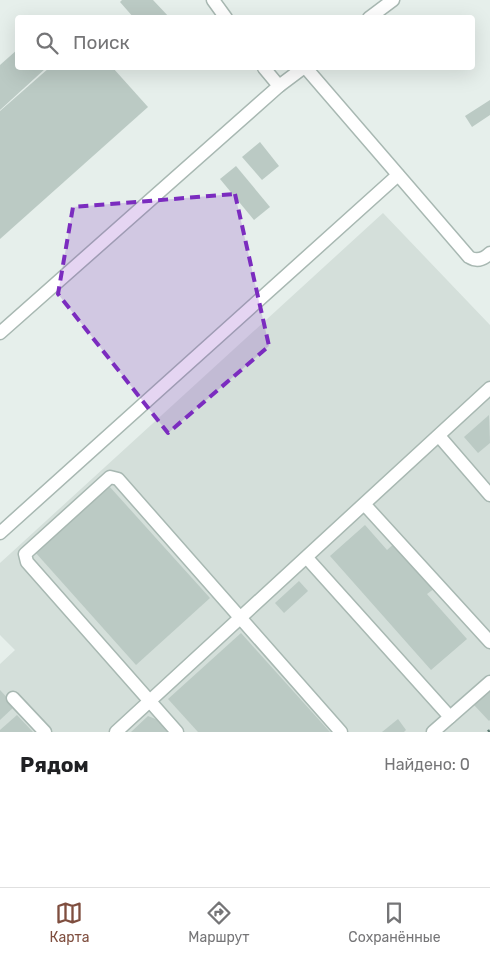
<!DOCTYPE html>
<html lang="ru">
<meta charset="utf-8">
<style>
body{margin:0;font-family:Rubik,sans-serif;background:#f2f2f2;color:#202124}
.list{margin:0;padding:0;list-style:none}
h2{display:flex;justify-content:space-between;align-items:center;height:65px;margin:0;padding:0 20px;font-size:21px}
h2 small{font-size:16px;font-weight:400;color:#757577}
.icon{flex:none;width:28px;height:28px;fill:none;stroke:currentColor;stroke-width:2;stroke-linecap:round;stroke-linejoin:round}
.map{position:relative;flex:none;width:490px;height:732px;overflow:hidden}
.search{position:absolute;background:#fff;box-shadow:0 5px 20px #0002;left:15px;right:15px;top:15px;height:55px;display:flex;align-items:center;gap:12px;box-sizing:border-box;padding:0 18px;border-radius:5px;color:#757577;font-size:19px}
.sheet{height:155px;background:#fff}
nav{display:flex;justify-content:space-around;align-items:center;box-sizing:border-box;height:70px;border-top:1px solid #e0e0e0;background:#fff;font-size:14px;color:#757577}
nav a{display:grid;justify-items:center;gap:2px}
nav .on{color:#7f4e3f}
.map>svg:first-child{display:block}
</style>
<div class="map">
<svg width="490" height="732" viewBox="0 0 490 732">
<rect width="100%" height="100%" fill="#e6efeb"/>
<polygon fill="#d4dfda" points="383,213 490,325 490,732 0,732 0,664 15,650 0,635 0,563"/>
<g fill="#bbcac4">
<polygon points="122,0 153,0 169,17 172,15 174,18 134,18 120,2"/>
<polygon points="18,49 18,68 46,68 0,110 0,65"/>
<polygon points="49,68 113,68 148,107 0,239 0,111"/>
<polygon points="490,100 490,115 472,127 465,116"/>
<polygon points="260,142 279,166 262,180 242,157"/>
<polygon points="236,166 270,207 254,220 220,179"/>
<polygon points="489,415 490,443 478,453 464,437"/>
<polygon points="109,486 210,598 136,665 35,552"/>
<polygon points="365,525 387,550 395,543 435,588 427,594 467,639 431,670 330,556"/>
<polygon points="299,581 308,591 284,613 275,603"/>
<polygon points="241,633 330,732 198,732 168,699"/>
<polygon points="0,690 15,706 0,720"/>
<polygon points="490,690 490,720 489,721 474,705"/>
<polygon points="17,715 33,732 0,732 0,730"/>
<polygon points="148,716 158,720 169,732 131,732"/>
<polygon points="398,719 406,730 404,732 382,732"/>
</g>
<g fill="none" stroke-linecap="round" stroke-linejoin="round">
<defs>
<g id="minor">
<polyline points="213,0 226,18"/>
<polyline points="369,18 393,0"/>
<polyline points="264,68 279,86"/>
<path d="M306,68l163,189c8,5 15,2 21,-4"/>
<polyline points="0,333 279,86 303,68"/>
<polyline points="439,436 490,495"/>
<polyline points="365,505 490,642"/>
<polyline points="0,533 398,175"/>
<polyline points="307,558 450,717"/>
<polyline points="13,698 45,732"/>
<polyline points="116,732 490,388"/>
<polyline points="177,732 27,562 25,554 110,477 118,479 341,732"/>
<polyline points="433,732 490,682"/>
</g>
</defs>
<use href="#minor" stroke="#a8b8b2" stroke-width="15"/>
<use href="#minor" stroke="#fff" stroke-width="12"/>
<polyline stroke="#5f7d75" stroke-width="4" stroke-dasharray="10 5" stroke-linecap="butt" points="488,732 490,731"/>
</g>
<path fill="#7b2cbf" fill-opacity="0.2" stroke="#7b2cbf" stroke-width="4" stroke-dasharray="10 6" stroke-linejoin="round" d="M235,194l34,152 -101,87 -110,-139 15,-87z"/>
</svg>
<div class="search"><svg class="icon" aria-label="search" viewBox="0 0 24 24"><circle cx="10" cy="10" r="6"/><path d="M15 15l6 6"/></svg>Поиск</div>
</div>
<section class="sheet">
<h2>Рядом<small>Найдено: 0</small></h2>
<ul class="list">
</ul>
</section>
<nav>
<a class="on"><svg class="icon" aria-label="map" viewBox="0 0 24 24"><path d="M3 6l6-2 6 2 6-2v14l-6 2-6-2-6 2zM9 4v14M15 6v14"/></svg>Карта</a>
<a><svg class="icon" aria-label="directions" viewBox="0 0 24 24"><path d="M12 3l9 9-9 9-9-9zM9 14v-3h6M13 9l2 2-2 2"/></svg>Маршрут</a>
<a><svg class="icon" aria-label="saved" viewBox="0 0 24 24"><path d="M7 4h10v16l-5-4-5 4z"/></svg>Сохранённые</a>
</nav>
